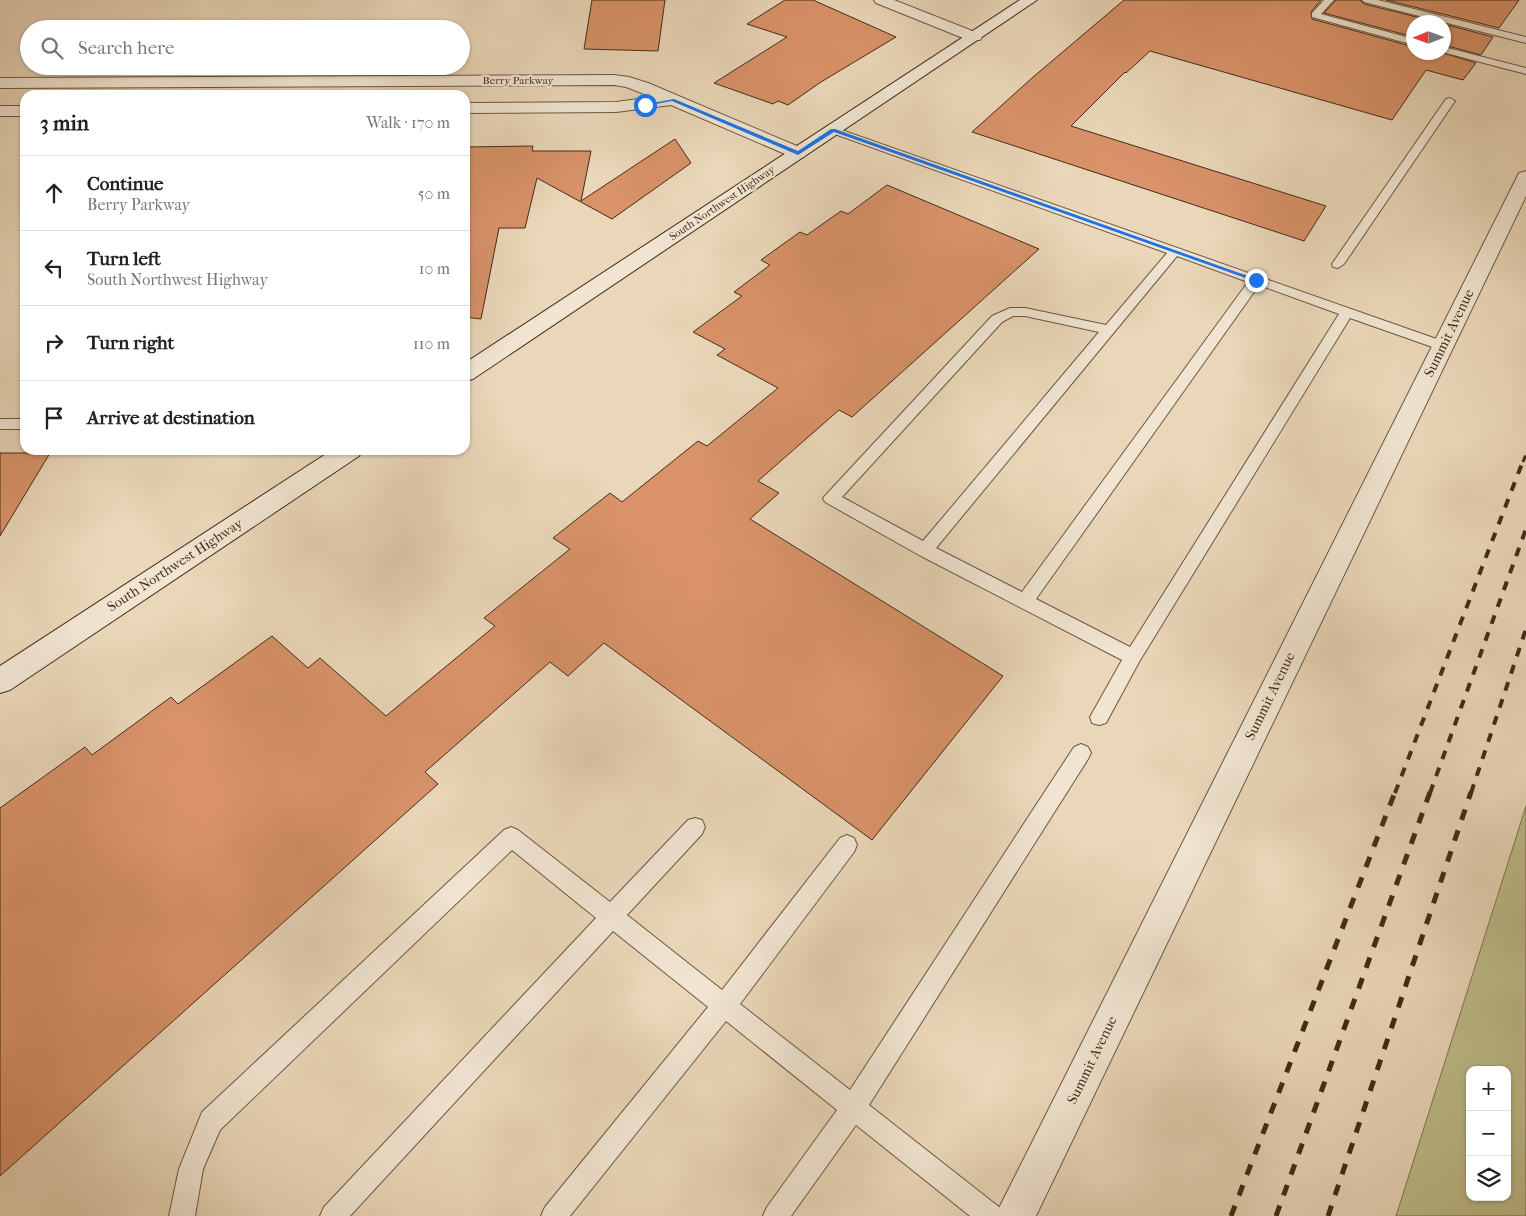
<!DOCTYPE html>
<meta charset="utf-8">
<style>
body{margin:0;font-family:"IM FELL French Canon",serif;background:#f6f6f6;color:#222}
.controls{position:absolute;right:15px;bottom:15px;display:grid;overflow:hidden;border-radius:10px;box-shadow:0 1px 4px #0004}
.controls button{width:45px;height:45px;display:grid;place-items:center;padding:0;border:0;border-bottom:1px solid #e0e0e0;background:#fff;color:#222;font:25px sans-serif}
.compass{position:absolute;left:1406px;top:15px;width:45px;height:45px;border-radius:50%;background:#fff;box-shadow:0 1px 4px #0004;rotate:269deg}
.stop{position:absolute;width:15px;height:15px;margin:-11px;border:4px solid #1a73e8;border-radius:50%;background:#fff}
.stop.end{background:#1a73e8;border-color:#fff;box-shadow:0 1px 5px #0008}
.list{margin:0;padding:0;list-style:none}
h2{display:flex;justify-content:space-between;align-items:center;height:65px;margin:0;padding:0 20px;font-size:21px}
h2 small{font-size:16px;font-weight:400;color:#767676}
.list li{display:grid;grid-template-columns:32px 1fr auto;gap:15px;align-items:center;box-sizing:border-box;height:75px;padding:0 20px;border-top:1px solid #e0e0e0}
.list b{display:block;font-size:19px;white-space:nowrap}
.list p{margin:0;font-size:16px;white-space:nowrap;color:#767676}
.list em{font-size:16px;font-style:normal;color:#767676}
.icon{flex:none;width:28px;height:28px;fill:none;stroke:currentColor;stroke-width:2;stroke-linecap:round;stroke-linejoin:round}
.map{position:relative;flex:none;width:1526px;height:1216px;overflow:hidden}
.search{position:absolute;background:#fff;box-shadow:0 1px 4px #0004;left:20px;top:20px;width:450px;height:55px;display:flex;align-items:center;gap:12px;box-sizing:border-box;padding:0 18px;border-radius:28px;color:#767676;font-size:19px}
.panel{position:absolute;background:#fff;box-shadow:0 1px 4px #0004;left:20px;top:90px;width:450px;height:365px;border-radius:15px}
.map>svg:first-child{display:block}
</style>
<div class="map">
<svg width="1526" height="1216" viewBox="0 0 1526 1216">
<rect width="100%" height="100%" fill="#ead7b9"/>
<filter id="stains"><feTurbulence type="fractalNoise" baseFrequency=".004" numOctaves="4"/><feColorMatrix values="0 0 0 0 .2 0 0 0 0 .09 0 0 0 0 .02 0 0 0 .5 -.17"/></filter>
<radialGradient id="worn" r=".72"><stop offset=".6" stop-color="#630" stop-opacity="0"/><stop offset="1" stop-color="#630" stop-opacity=".3"/></radialGradient>
<path fill="#bdbc8a" stroke="#7f7451" fill-rule="evenodd" d="M1526,806v410h-130zM1470,1070h37v127h-37z"/>
<g fill="#d99269" stroke="#412c18">
<polygon points="592,0 665,0 658,51 584,49"/>
<polygon points="785,0 813,0 896,37 821,82 788,105 778,101 773,104 714,83 787,37 747,24"/>
<polygon points="1124,0 1321,0 1311,12 1312,19 1414,47 1414,52 1440,52 1476,63 1463,80 1426,70 1392,120 1150,51 1126,73 1125,72 1071,126 1326,206 1304,241 972,132 1032,78"/>
<polygon points="1336,0 1360,0 1364,4 1437,22 1414,22 1414,37 1324,13"/>
<polygon points="1386,0 1519,0 1499,28"/>
<polygon points="1444,24 1493,37 1481,55 1444,45"/>
<polygon points="675,139 691,163 612,219 537,178 525,228 499,228 481,319 465,317 465,147 533,146 532,151 591,151 581,201"/>
<polygon points="887,185 1039,249 852,417 839,410 758,481 779,493 750,519 1003,676 872,840 604,643 568,676 550,662 425,772 438,784 0,1176 0,808 85,747 92,755 171,697 178,704 272,636 308,668 320,658 386,716 495,626 484,618 570,549 553,538 610,493 622,502 698,441 707,446 778,388 717,355 725,349 693,332 742,296 734,292 770,265 761,260 800,232 807,235 841,211 848,214"/>
<polygon points="0,453 50,453 0,536"/>
</g>
<g fill="none" stroke-linecap="round" stroke-linejoin="round">
<defs>
<g id="lane">
<polygon points="1324,0 1334,0 1321,14 1414,39 1414,45 1312,17 1312,13"/>
<polygon points="1362,0 1378,0 1526,37 1526,43 1364,2"/>
<polygon points="1444,47 1526,68 1526,74 1442,52 1444,52"/>
<polygon points="1450,98 1455,101 1344,264 1338,268 1333,267 1332,264 1446,99"/>
<path d="M833,127l615,216 2,3 -2,3h-10l-88,-31 -211,344 -33,61 -7,2 -7,-2 -2,-6 32,-57 -203,-105 -94,-53 -2,-4 169,-182 18,-8h15l81,17 61,-72 -338,-121 -2,-2zM1177,256l71,26 -226,310 -86,-44zM1259,285l80,29 -209,333 -94,-48zM1013,316h12l74,16 -176,209 -81,-44 160,-175z"/>
<rect x="0" y="419" width="25" height="10"/>
<polygon points="1081,744 1088,747 1091,753 1088,759 869,1105 999,1207 1003,1216 970,1216 856,1125 791,1216 763,1216 767,1207 837,1110 726,1021 570,1216 541,1216 545,1207 708,1007 613,931 350,1216 320,1216 324,1207 596,918 512,850 220,1130 203,1169 195,1216 169,1216 179,1169 202,1112 504,830 511,827 518,830 610,902 688,820 695,818 702,820 705,827 702,834 627,915 722,990 840,838 847,835 854,838 857,845 854,852 740,1004 850,1090 1074,747"/>
</g>
<g id="street">
<polygon points="874,0 894,0 980,34 982,37 980,40 968,40 876,3"/>
<polygon points="614,75 629,77 648,83 804,149 807,153 804,157 798,158 792,157 671,105 616,112 465,113 465,103 616,102 652,97 626,87 614,85 0,88 0,78"/>
<rect x="0" y="106" width="25" height="10"/>
<polygon points="1526,171 1526,196 1036,1216 995,1216 1517,177 1519,173"/>
</g>
<g id="secondary">
<polygon points="1020,0 1037,0 473,379 465,381 465,363"/>
<polygon points="332,450 362,450 359,456 10,690 0,693 0,666"/>
</g>
</defs>
<use href="#lane" stroke="#6b5740" stroke-width="2"/>
<use href="#street" stroke="#6b5740" stroke-width="2"/>
<use href="#secondary" stroke="#412c18" stroke-width="2"/>
<use href="#lane" fill="#f1e5d2" fill-rule="evenodd"/>
<use href="#street" fill="#f1e5d2" fill-rule="evenodd"/>
<use href="#secondary" fill="#f1e5d2" fill-rule="evenodd"/>
<polyline stroke="#412c18" stroke-width="3" stroke-dasharray="7 7" stroke-linecap="butt" points="1523,462 1526,454"/>
<g stroke="#412c18" stroke-width="4" stroke-dasharray="9 9" stroke-linecap="butt">
<polyline points="1395,793 1523,461"/>
<polyline points="1430,793 1526,529"/>
<polyline points="1471,793 1526,629"/>
</g>
<g stroke="#412c18" stroke-width="5" stroke-dasharray="11 11" stroke-linecap="butt">
<polyline points="1231,1216 1395,792"/>
<polyline points="1276,1216 1430,792"/>
<polyline points="1328,1216 1471,792"/>
</g>
</g>
<polygon fill="#1a73e8" points="674,99 798,151 831,129 835,129 1259,280 1254,281 834,132 798,155 672,101 645,106 642,105"/>
<g text-anchor="middle" dominant-baseline="central" stroke-width="4.5" stroke-linejoin="round" paint-order="stroke">
<g font-size="11" fill="#412c18" stroke="#f1e5d2">
<text x="518" y="80">Berry Parkway</text>
<text transform="translate(722 203) rotate(-34)">South Northwest Highway</text>
</g>
<g font-size="14" fill="#412c18" stroke="#f1e5d2">
<text transform="translate(1449 333) rotate(-64)">Summit Avenue</text>
<text transform="translate(175 565) rotate(-33)">South Northwest Highway</text>
<text transform="translate(1270 696) rotate(-64)">Summit Avenue</text>
<text transform="translate(1092 1060) rotate(-64)">Summit Avenue</text>
</g>
</g>
<rect width="100%" height="100%" filter="url(#stains)"/>
<rect width="100%" height="100%" fill="url(#worn)"/>
</svg>
<div class="controls">
<button>+</button>
<button>−</button>
<button><svg class="icon" aria-label="layers" viewBox="0 0 24 24"><path d="M12 4l9 5-9 5-9-5zM3 14l9 5 9-5"/></svg></button>
</div>
<svg class="compass" viewBox="-18 -18 36 36"><path d="M0-13l5 13h-10z" fill="#e53935"/><path d="M0 13l5-13h-10z" fill="#767676"/></svg>
<div class="stop" style="left:645px;top:105px"></div>
<div class="stop end" style="left:1256px;top:280px"></div>
<div class="search"><svg class="icon" aria-label="search" viewBox="0 0 24 24"><circle cx="10" cy="10" r="6"/><path d="M15 15l6 6"/></svg>Search here</div>
<section class="panel">
<h2>3 min<small>Walk · 170 m</small></h2>
<ul class="list">
<li><svg class="icon" aria-label="ahead" viewBox="0 0 24 24"><path d="M12 20V5M6 11l6-6 6 6"/></svg><div><b>Continue</b><p>Berry Parkway</p></div><em>50 m</em></li>
<li><svg class="icon" aria-label="left" viewBox="0 0 24 24"><path d="M17 20v-9H6M10 6l-5 5 5 5"/></svg><div><b>Turn left</b><p>South Northwest Highway</p></div><em>10 m</em></li>
<li><svg class="icon" aria-label="right" viewBox="0 0 24 24"><path d="M7 20v-9h11M14 6l5 5-5 5"/></svg><div><b>Turn right</b></div><em>110 m</em></li>
<li><svg class="icon" aria-label="arrive" viewBox="0 0 24 24"><path d="M6 21V4h12l-3 4 3 4H6"/></svg><div><b>Arrive at destination</b></div></li>
</ul>
</section>
</div>
